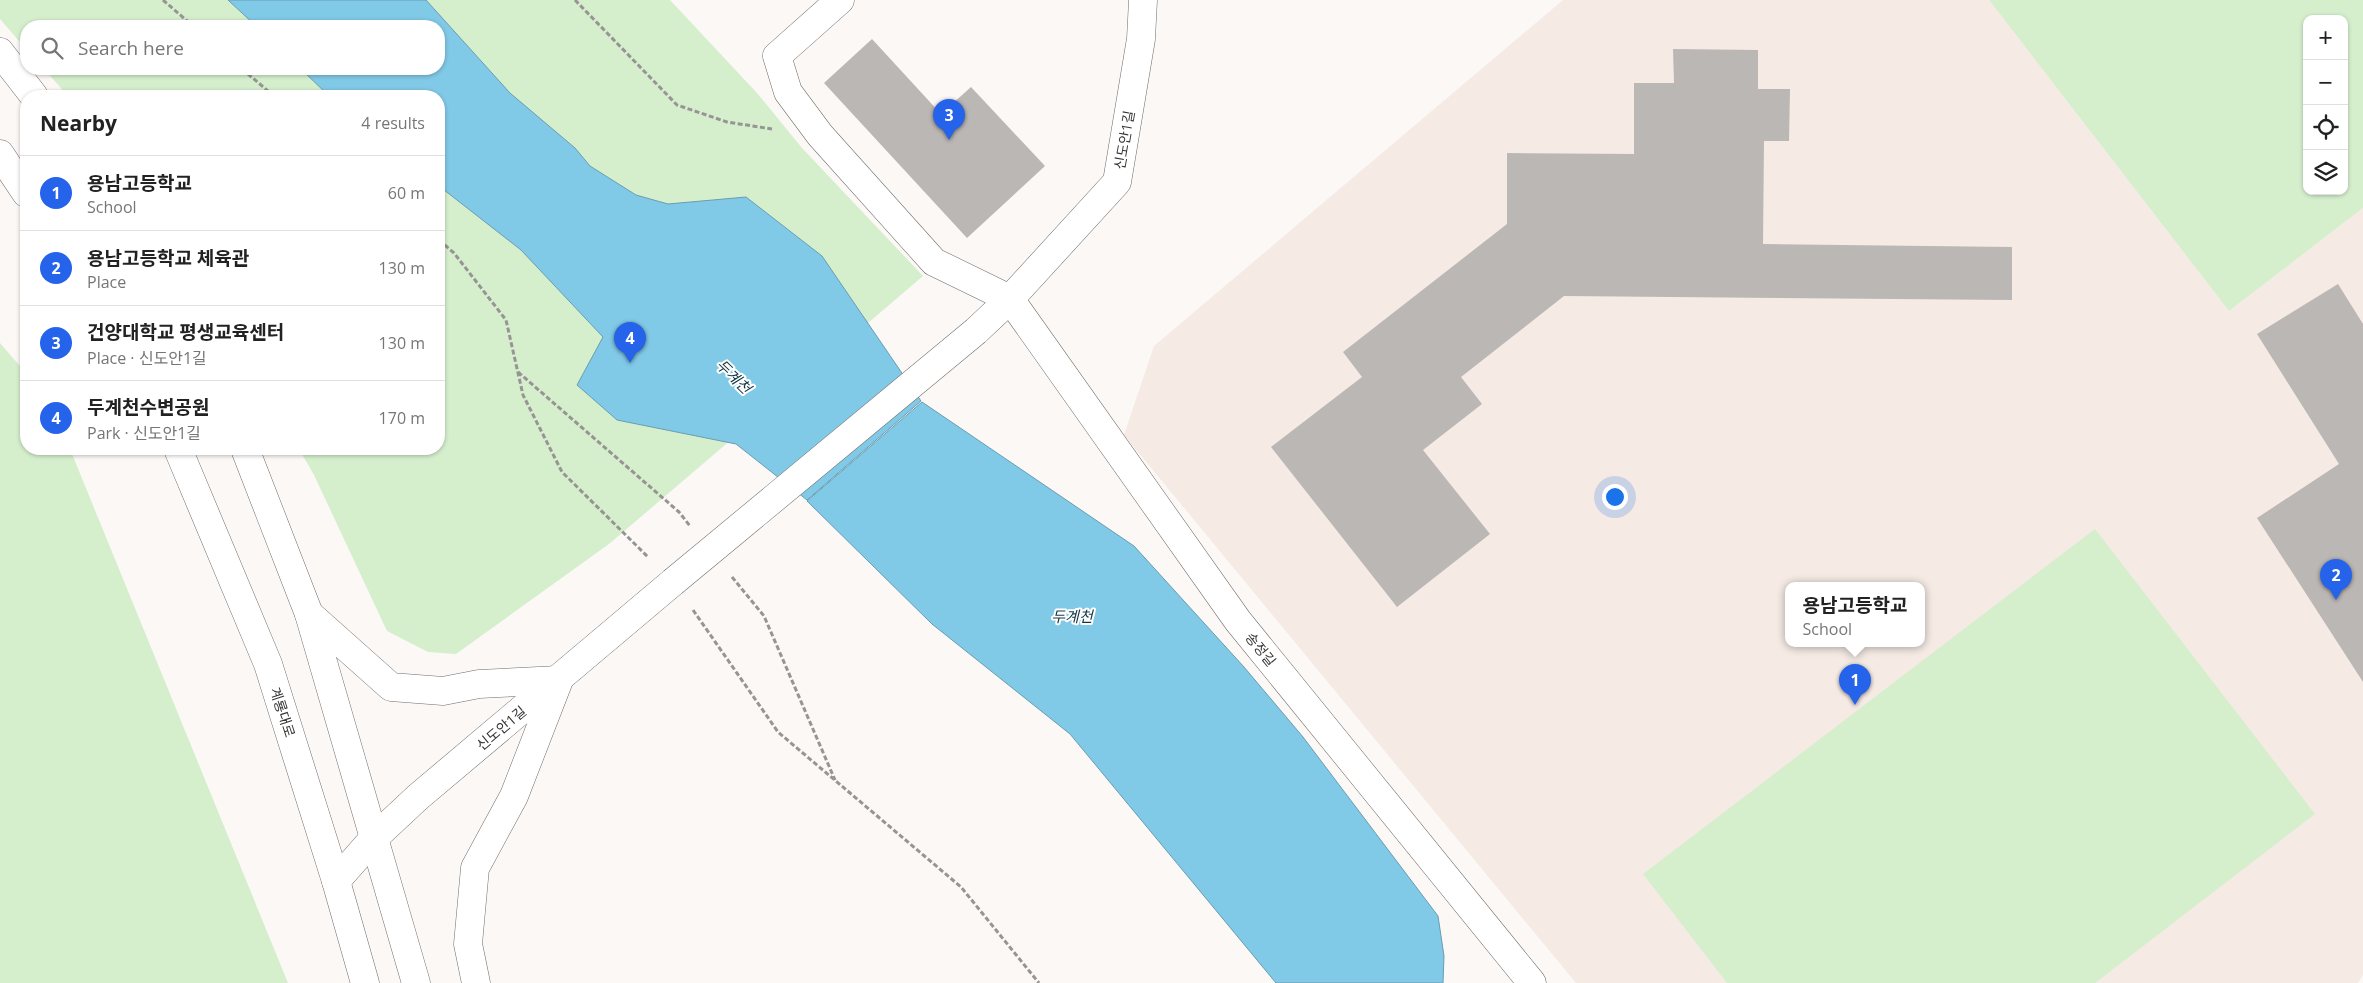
<!DOCTYPE html>
<meta charset="utf-8">
<style>
body{margin:0;font-family:"Open Sans","Noto Sans KR",sans-serif;background:#f6f6f6;color:#222}
.controls{position:absolute;right:15px;top:15px;display:grid;overflow:hidden;border-radius:10px;box-shadow:0 1px 4px #0004}
.controls button{width:45px;height:45px;display:grid;place-items:center;padding:0;border:0;border-bottom:1px solid #e0e0e0;background:#fff;color:#222;font:25px sans-serif}
.you{position:absolute;left:1614px;top:496px;width:18px;height:18px;margin:-12px;border:4px solid #fff;border-radius:50%;background:#1a73e8;box-shadow:0 0 0 8px #1a73e833}
.badge{display:grid;place-items:center;width:32px;height:32px;border-radius:50%;background:#2563eb;color:#fff;font-size:16px;font-weight:700}
.pin{position:absolute;translate:-50% -41px;filter:drop-shadow(0 1px 2px #0008)}
.pin::after{content:'';position:absolute;top:26px;width:18px;height:15px;background:inherit;clip-path:polygon(0 0,100% 0,50% 100%)}
.popup{position:absolute;left:1785px;top:582px;width:140px;height:65px;box-sizing:border-box;display:grid;place-content:center;border-radius:10px;background:#fff;filter:drop-shadow(0 1px 4px #0005);font-size:16px;white-space:nowrap;color:#767676}
.popup b{font-size:19px;color:#222}
.popup::after{content:'';position:absolute;left:50%;top:100%;margin-left:-10px;border:10px solid transparent;border-top-color:#fff}
.list{margin:0;padding:0;list-style:none}
h2{display:flex;justify-content:space-between;align-items:center;height:65px;margin:0;padding:0 20px;font-size:21px}
h2 small{font-size:16px;font-weight:400;color:#767676}
.list li{display:grid;grid-template-columns:32px 1fr auto;gap:15px;align-items:center;box-sizing:border-box;height:75px;padding:0 20px;border-top:1px solid #e0e0e0}
.list b{display:block;font-size:19px;white-space:nowrap}
.list p{margin:0;font-size:16px;white-space:nowrap;color:#767676}
.list em{font-size:16px;font-style:normal;color:#767676}
.icon{flex:none;width:28px;height:28px;fill:none;stroke:currentColor;stroke-width:2;stroke-linecap:round;stroke-linejoin:round}
.map{position:relative;flex:none;width:2363px;height:983px;overflow:hidden}
.search{position:absolute;background:#fff;box-shadow:0 1px 4px #0004;left:20px;top:20px;width:425px;height:55px;display:flex;align-items:center;gap:12px;box-sizing:border-box;padding:0 18px;border-radius:20px;color:#767676;font-size:19px}
.panel{position:absolute;background:#fff;box-shadow:0 1px 4px #0004;left:20px;top:90px;width:425px;height:365px;border-radius:20px}
.map>svg:first-child{display:block}
</style>
<div class="map">
<svg width="2363" height="983" viewBox="0 0 2363 983">
<rect width="100%" height="100%" fill="#fbf8f6"/>
<path fill="#f5eae4" fill-rule="evenodd" d="M1563,0h426l240,311 134,-103v767l-5,8h-782l-452,-548 30,-89zM1789,586h132v58h-132z"/>
<g fill="#d5efcd" fill-rule="evenodd">
<polygon points="0,0 670,0 757,93 802,148 923,276 609,544 456,654 428,652 387,631 314,475 299,449 439,449 439,96 68,96 44,69 439,69 439,26 26,26 26,49 0,19"/>
<path d="M1989,0h374v208l-134,103zM2307,19h37v172h-37z"/>
<polygon points="0,343 26,373 26,449 70,449 288,983 0,983"/>
<polygon points="2095,529 2315,814 2095,983 1727,983 1643,874"/>
</g>
<g fill="#80c9e7" stroke="#6a9db1">
<polygon points="228,0 426,0 510,93 575,148 590,166 636,195 668,204 746,197 822,256 921,401 807,500 736,444 617,420 577,385 603,337 521,250 439,186 439,96 329,96 301,69 439,69 439,26 256,26"/>
<polygon points="922,402 1134,546 1244,667 1303,737 1438,916 1444,956 1443,983 1276,983 1070,734 932,624 807,501"/>
</g>
<g fill="#bab7b5">
<polygon points="872,39 941,114 971,87 1045,166 967,238 824,83"/>
<polygon points="1673,49 1758,50 1758,89 1790,89 1789,141 1764,141 1763,244 2012,247 2012,300 1564,296 1461,377 1482,404 1423,450 1490,534 1397,607 1271,447 1362,377 1343,352 1507,224 1507,153 1634,154 1634,83 1674,83"/>
<polygon points="2338,284 2363,324 2363,682 2257,518 2339,464 2257,334"/>
</g>
<g fill="none" stroke-linecap="round" stroke-linejoin="round">
<defs>
<g id="minor">
<polyline points="840,0 777,56 788,92 820,135 934,262 1010,299 1238,621 1532,983"/>
<polyline points="0,52 34,96"/>
<polyline points="0,154 26,193"/>
<polyline points="976,331 1010,299 1117,182 1141,39 1143,0"/>
<polyline points="178,449 268,664 336,881 365,983"/>
<polyline points="245,449 309,614 416,983"/>
<polyline points="309,614 391,687 443,691 479,684 559,680 514,796 475,868 468,944 476,983"/>
<polyline points="336,881 373,839 418,797 673,582"/>
</g>
</defs>
<use href="#minor" stroke="#706d6b" stroke-width="29"/>
<g stroke="#979594" stroke-width="3" stroke-dasharray="5 2.5" stroke-linecap="butt">
<polyline points="163,0 193,26"/>
<polyline points="575,0 677,105 727,122 772,129"/>
<polyline points="242,69 274,96"/>
<polyline points="439,240 454,253 506,320 523,395 562,472 648,557"/>
<polyline points="518,372 679,512 690,526"/>
<polyline points="732,577 764,616 835,780"/>
<polyline points="693,610 778,732 961,887 1039,983"/>
</g>
<use href="#minor" stroke="#fff" stroke-width="28"/>
<defs>
<polyline id="minor-bridge" points="673,582 976,331"/>
</defs>
<use href="#minor-bridge" stroke="#706d6b" stroke-width="29" stroke-linecap="butt"/>
<use href="#minor-bridge" stroke="#fff" stroke-width="28"/>
</g>
<g text-anchor="middle" dominant-baseline="central" stroke-width="4" stroke-linejoin="round" paint-order="stroke">
<g font-size="14" fill="#363534" stroke="#fff">
<text transform="translate(1124 140) rotate(-80)">신도안1길</text>
<text transform="translate(1261 649) rotate(51)">송정길</text>
<text transform="translate(283 712) rotate(72)">계룡대로</text>
<text transform="translate(501 728) rotate(-40)">신도안1길</text>
</g>
<g font-size="15" font-style="italic" fill="#143643" stroke="#fff">
<text transform="translate(734 376) rotate(44)">두계천</text>
<text x="1072" y="616">두계천</text>
</g>
</g>
</svg>
<div class="controls">
<button>+</button>
<button>−</button>
<button><svg class="icon" aria-label="locate" viewBox="0 0 24 24"><circle cx="12" cy="12" r="6"/><path d="M12 2v4M12 18v4M2 12h4M18 12h4"/></svg></button>
<button><svg class="icon" aria-label="layers" viewBox="0 0 24 24"><path d="M12 4l9 5-9 5-9-5zM3 14l9 5 9-5"/></svg></button>
</div>
<div class="you"></div>
<div class="pin badge" style="left:1855px;top:705px">1</div>
<div class="popup"><b>용남고등학교</b>School</div>
<div class="pin badge" style="left:2336px;top:600px">2</div>
<div class="pin badge" style="left:949px;top:140px">3</div>
<div class="pin badge" style="left:630px;top:363px">4</div>
<div class="search"><svg class="icon" aria-label="search" viewBox="0 0 24 24"><circle cx="10" cy="10" r="6"/><path d="M15 15l6 6"/></svg>Search here</div>
<section class="panel">
<h2>Nearby<small>4 results</small></h2>
<ul class="list">
<li><span class="badge">1</span><div><b>용남고등학교</b><p>School</p></div><em>60 m</em></li>
<li><span class="badge">2</span><div><b>용남고등학교 체육관</b><p>Place</p></div><em>130 m</em></li>
<li><span class="badge">3</span><div><b>건양대학교 평생교육센터</b><p>Place · 신도안1길</p></div><em>130 m</em></li>
<li><span class="badge">4</span><div><b>두계천수변공원</b><p>Park · 신도안1길</p></div><em>170 m</em></li>
</ul>
</section>
</div>
